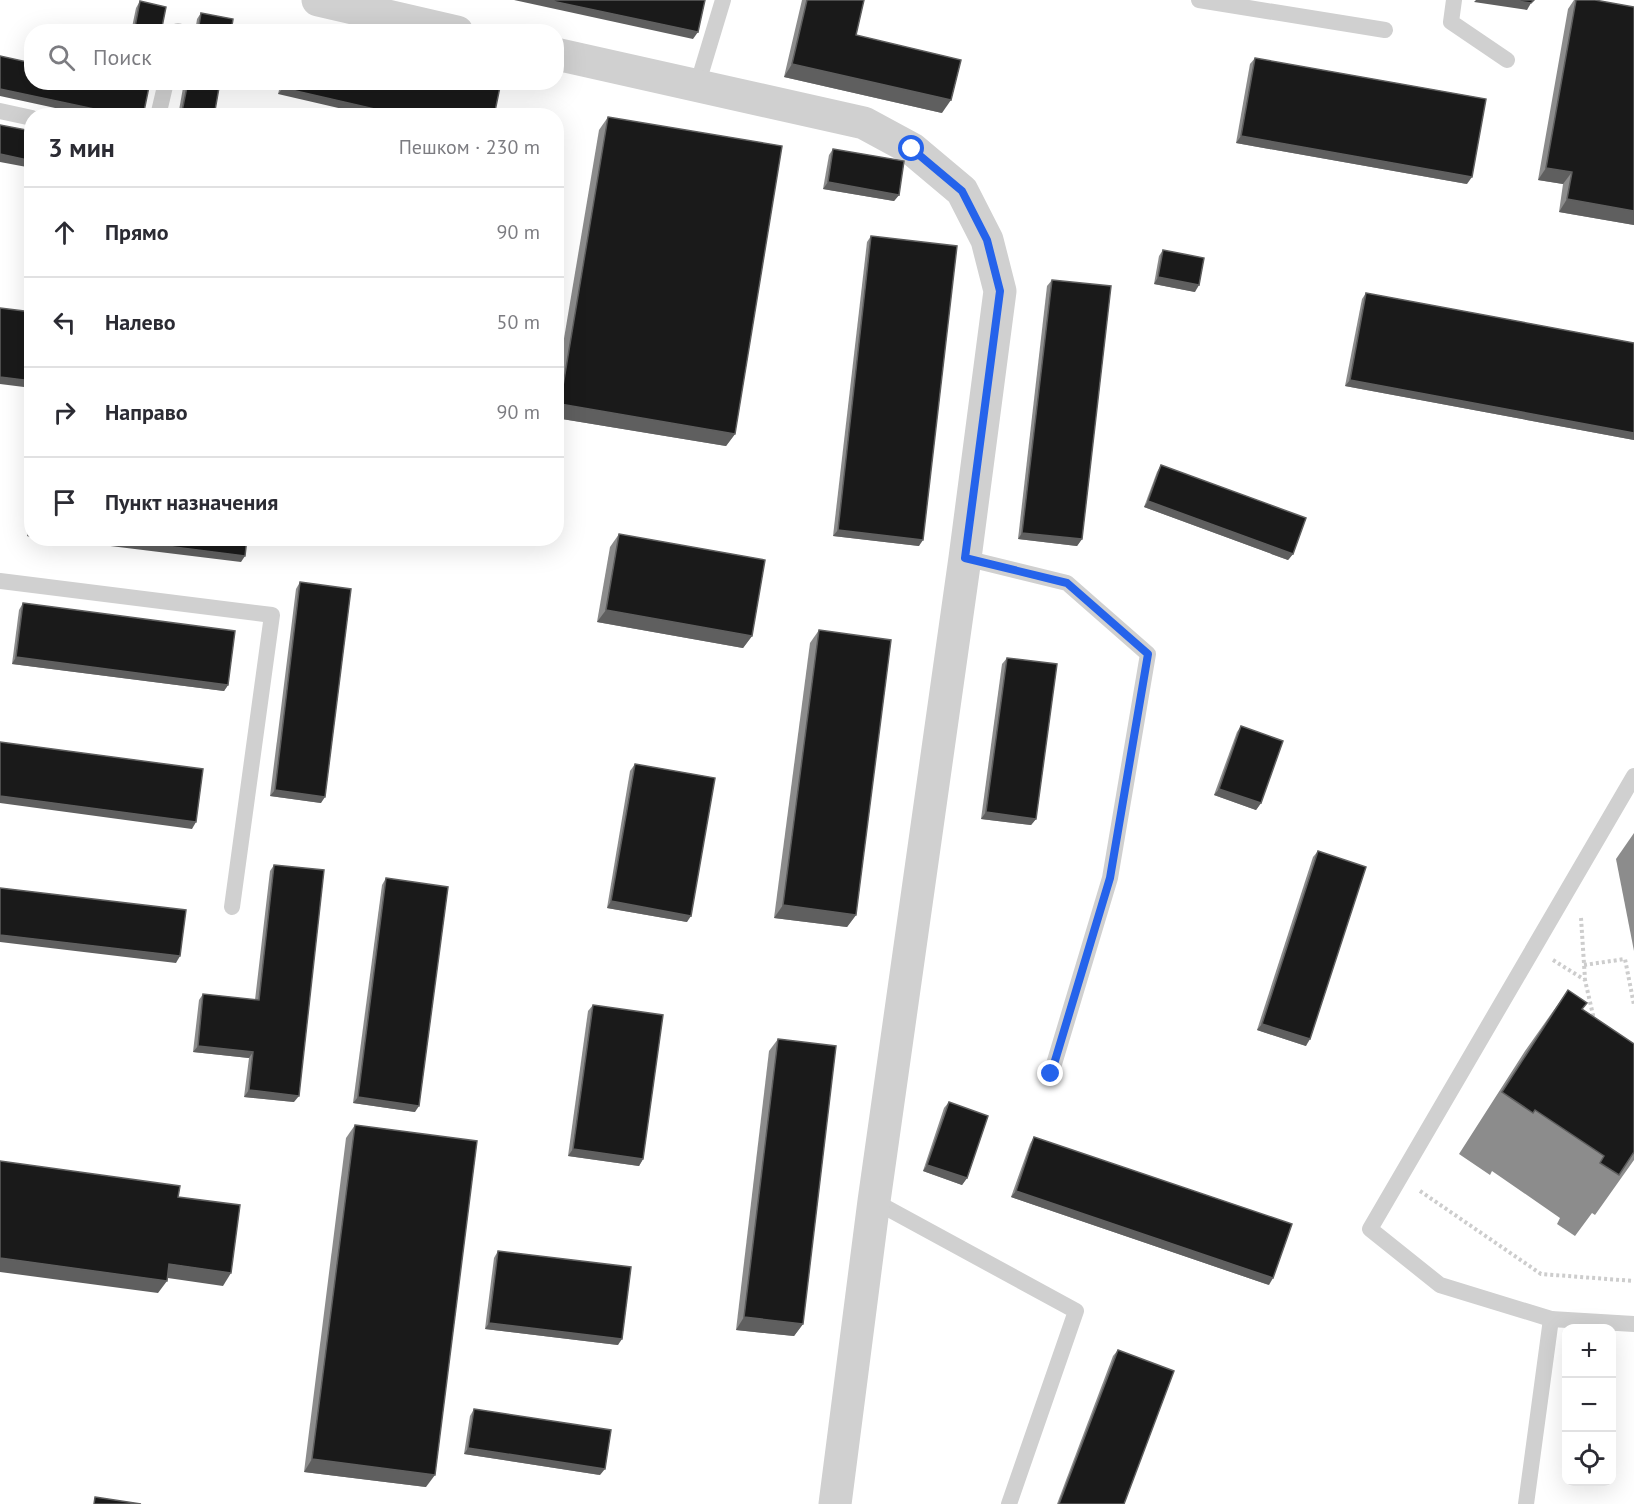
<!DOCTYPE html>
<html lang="ru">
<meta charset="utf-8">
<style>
body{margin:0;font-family:"PT Sans",sans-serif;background:#f7f7f7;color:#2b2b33}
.controls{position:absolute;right:18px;bottom:18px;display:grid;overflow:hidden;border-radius:12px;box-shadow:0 6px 24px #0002}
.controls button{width:54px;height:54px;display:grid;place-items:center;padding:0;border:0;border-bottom:2px solid #e1e1e2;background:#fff;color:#2b2b33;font:30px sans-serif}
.stop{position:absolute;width:18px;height:18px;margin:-14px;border:4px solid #2563eb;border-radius:50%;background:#fff}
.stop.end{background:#2563eb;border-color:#fff;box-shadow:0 2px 6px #0008}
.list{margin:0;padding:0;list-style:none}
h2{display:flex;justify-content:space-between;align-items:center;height:78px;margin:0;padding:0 24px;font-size:26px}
h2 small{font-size:20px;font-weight:400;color:#7c7c81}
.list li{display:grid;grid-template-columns:39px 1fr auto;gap:18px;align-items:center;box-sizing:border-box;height:90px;padding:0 24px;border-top:2px solid #e1e1e2}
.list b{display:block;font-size:22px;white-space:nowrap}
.list em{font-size:20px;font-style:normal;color:#7c7c81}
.icon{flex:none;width:33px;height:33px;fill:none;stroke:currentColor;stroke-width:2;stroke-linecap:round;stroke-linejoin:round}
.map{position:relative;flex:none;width:1634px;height:1504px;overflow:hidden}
.search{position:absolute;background:#fff;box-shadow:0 6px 24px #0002;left:24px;top:24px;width:540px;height:66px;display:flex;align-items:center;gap:15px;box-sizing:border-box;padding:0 21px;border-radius:24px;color:#7c7c81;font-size:22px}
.panel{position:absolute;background:#fff;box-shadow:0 6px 24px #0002;left:24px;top:108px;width:540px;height:438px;border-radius:24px}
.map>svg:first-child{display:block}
</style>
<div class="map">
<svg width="1634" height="1504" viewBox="0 0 1634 1504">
<rect width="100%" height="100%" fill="#fff"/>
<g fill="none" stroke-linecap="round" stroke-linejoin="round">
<g stroke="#cdcdcd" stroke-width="4" stroke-dasharray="3 3" stroke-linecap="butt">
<polyline points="1581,918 1585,979"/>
<polyline points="1553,960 1585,980 1593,1015 1590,1020"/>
<polyline points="1584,965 1625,959 1634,1005"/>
<polyline points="1420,1191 1541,1274 1634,1281"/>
</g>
<g stroke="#d0d0d0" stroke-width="16">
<polyline points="1199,0 1385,30"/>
<polyline points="1454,0 1451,22 1507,60"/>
<polyline points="178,32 178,31"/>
<polyline points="697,86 723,0"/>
<polyline points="0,111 32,118"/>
<polyline points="158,116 166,82"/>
<polyline points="965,558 1067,583 1148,654 1110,878 1051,1074"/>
<polyline points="0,581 272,615 232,907"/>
<polyline points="874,1201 1076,1311 1009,1504"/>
<polyline points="1551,1319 1634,1324"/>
<polyline points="1526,1504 1551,1319 1440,1285 1370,1229 1634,776"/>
</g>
<g stroke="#d0d0d0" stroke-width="33">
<polyline points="318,0 457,32"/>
<polyline points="556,54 864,123 912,149 962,191 987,240 1000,291 965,558 874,1201 835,1504"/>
</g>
</g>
<g fill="#8c8c8c">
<polygon points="802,0 864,0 856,35 942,113 784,77"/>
<polygon points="1574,0 1595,0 1634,225 1559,212 1563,184 1538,180 1568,9"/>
<polygon points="140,1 161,32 131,32 136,8"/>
<polygon points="201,13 231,32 195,32 197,19"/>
<polygon points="1255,58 1467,184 1236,143 1250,64"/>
<polygon points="184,82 220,82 214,116 178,116"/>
<polygon points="281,82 501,82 278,94"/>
<polygon points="608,117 735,434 726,446 556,418 556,386 599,130"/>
<polygon points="833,149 899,195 894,201 823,189 829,155"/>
<polygon points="871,236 919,546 833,536 867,242"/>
<polygon points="1163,250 1195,292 1154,284 1159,256"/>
<polygon points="1052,280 1082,539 1077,546 1018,539 1047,286"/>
<polygon points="1366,293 1634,343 1634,440 1345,386 1362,299"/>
<polygon points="1161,465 1293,554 1288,560 1144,507 1157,472"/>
<polygon points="32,504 32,537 27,536"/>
<polygon points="619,534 752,636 743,648 597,622 610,547"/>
<polygon points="300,582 321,803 270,796 296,589"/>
<polygon points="23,603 228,685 224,691 12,664 19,610"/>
<polygon points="819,630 856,915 847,927 774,918 810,643"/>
<polygon points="1007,658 1036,819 1031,825 981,819 1002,664"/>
<polygon points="1241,726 1261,803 1256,810 1214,795 1237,732"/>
<polygon points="635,764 687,922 607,908 630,771"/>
<polygon points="1634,833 1634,951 1616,859"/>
<polygon points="1318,851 1306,1046 1257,1030 1313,857"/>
<polygon points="274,865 294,1102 244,1097 249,1058 193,1052 199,1000 203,994 255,1000 270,871"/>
<polygon points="386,878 415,1112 353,1103 382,885"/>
<polygon points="1568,990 1582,1009 1634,1044 1634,1160 1595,1215 1592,1213 1575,1236 1557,1224 1560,1218 1492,1171 1490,1175 1459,1154 1525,1051"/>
<polygon points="593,1005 643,1159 639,1166 568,1156 588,1011"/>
<polygon points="778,1039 803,1324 794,1336 736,1330 769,1051"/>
<polygon points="949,1102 967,1178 962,1185 923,1171 944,1108"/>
<polygon points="355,1125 426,1487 304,1472 346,1138"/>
<polygon points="1034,1137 1269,1285 1011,1197 1030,1144"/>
<polygon points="498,1251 618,1345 485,1329 494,1258"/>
<polygon points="1118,1350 1124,1504 1057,1504 1113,1356"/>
<polygon points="474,1409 600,1475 464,1454 470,1416"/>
</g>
<g fill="#5f5f5f">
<polygon points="514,0 547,0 698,32 693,39"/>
<polygon points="1476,0 1508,0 1531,3 1527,10 1474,2"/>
<polygon points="792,64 951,100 942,113 784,77"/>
<polygon points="283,88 405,116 373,116 278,94"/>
<polygon points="0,89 127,116 92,116 0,96"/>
<polygon points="1241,136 1472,177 1467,184 1236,143"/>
<polygon points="0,154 32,161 32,168 0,162"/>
<polygon points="1546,168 1572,172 1563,184 1538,180"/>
<polygon points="828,182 899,195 894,201 823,189"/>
<polygon points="1567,199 1634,211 1634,225 1559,212"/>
<polygon points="1158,277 1199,285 1195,292 1154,284"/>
<polygon points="0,377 32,381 32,388 0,384"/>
<polygon points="1350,380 1634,433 1634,440 1345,386"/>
<polygon points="560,404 735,434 726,446 556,418 556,410"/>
<polygon points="1148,501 1293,554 1288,560 1144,507"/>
<polygon points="838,530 923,540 919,546 833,536"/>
<polygon points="32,531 32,537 27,536"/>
<polygon points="1022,533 1082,539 1077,546 1018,539"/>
<polygon points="45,538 103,538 245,556 241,562"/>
<polygon points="606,610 752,636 743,648 597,622"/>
<polygon points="16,657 228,685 224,691 12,664"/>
<polygon points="1219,789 1261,803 1256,810 1214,795"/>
<polygon points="275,790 325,797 321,803 270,796"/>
<polygon points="0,796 196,822 192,829 0,803"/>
<polygon points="986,812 1036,819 1031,825 981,819"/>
<polygon points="611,901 691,916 687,922 607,908"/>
<polygon points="783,905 856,915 847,927 774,918"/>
<polygon points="0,935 180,956 176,963 0,942"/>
<polygon points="1262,1024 1310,1039 1306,1046 1257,1030"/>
<polygon points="198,1046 253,1052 249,1058 193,1052"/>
<polygon points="249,1090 299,1096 294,1102 244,1097"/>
<polygon points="358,1097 419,1106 415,1112 353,1103"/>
<polygon points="573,1149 643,1159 639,1166 568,1156"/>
<polygon points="927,1165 967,1178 962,1185 923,1171"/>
<polygon points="1016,1191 1273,1278 1269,1285 1011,1197"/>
<polygon points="0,1258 167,1281 158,1293 0,1272"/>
<polygon points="169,1264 231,1273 223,1286 161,1277"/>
<polygon points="744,1317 803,1324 794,1336 736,1330"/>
<polygon points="489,1323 622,1339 618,1345 485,1329"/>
<polygon points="468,1448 605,1469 600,1475 464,1454"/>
<polygon points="312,1459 435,1475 426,1487 304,1472"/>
</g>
<g fill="#1a1a1a" stroke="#5f5f5f" stroke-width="1.5">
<polygon points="547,0 705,0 698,32"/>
<polygon points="807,0 864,0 856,35 961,60 951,100 792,64"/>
<polygon points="1508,0 1534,0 1531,3"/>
<polygon points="1576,0 1595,0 1634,7 1634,211 1567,199 1572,172 1546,168"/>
<polygon points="140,1 166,7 161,32 134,32"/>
<polygon points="201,13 233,19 231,32 198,32"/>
<polygon points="296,28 313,32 295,32"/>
<polygon points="0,56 32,63 32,82 150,82 143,116 127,116 0,89"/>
<polygon points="1255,58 1486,99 1472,177 1241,136"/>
<polygon points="188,82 220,82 214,116 181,116"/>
<polygon points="284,82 501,82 494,116 405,116 283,88"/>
<polygon points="608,117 782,146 735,434 560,404"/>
<polygon points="0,125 32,131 32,161 0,154"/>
<polygon points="833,149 904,161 899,195 828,182"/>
<polygon points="871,236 957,246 923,540 838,530"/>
<polygon points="1163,250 1204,258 1199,285 1158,277"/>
<polygon points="1052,280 1111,286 1082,539 1022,533"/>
<polygon points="1366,293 1634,343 1634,433 1350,380"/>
<polygon points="0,308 32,312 32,381 0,377"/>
<polygon points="1161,465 1306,518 1293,554 1148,501"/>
<polygon points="619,534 765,560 752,636 606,610"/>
<polygon points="103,538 247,538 245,556"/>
<polygon points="300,582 351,589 325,797 275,790"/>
<polygon points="23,603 235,631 228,685 16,657"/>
<polygon points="819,630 891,640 856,915 783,905"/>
<polygon points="1007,658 1057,664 1036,819 986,812"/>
<polygon points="1241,726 1283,741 1261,803 1219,789"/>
<polygon points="0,742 203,769 196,822 0,796"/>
<polygon points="635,764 715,778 691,916 611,901"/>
<polygon points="1318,851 1366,867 1310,1039 1262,1024"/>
<polygon points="274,865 324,870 299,1096 249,1090 253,1052 198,1046 203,994 259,1000"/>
<polygon points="386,878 448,887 419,1106 358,1097"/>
<polygon points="0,888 186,910 180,956 0,935"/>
<polygon points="1568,990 1587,1003 1582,1009 1634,1044 1634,1152 1619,1175 1600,1163 1604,1156 1535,1110 1533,1113 1502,1092"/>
<polygon points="593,1005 663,1015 643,1159 573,1149"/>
<polygon points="778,1039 836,1046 803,1324 744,1317"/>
<polygon points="949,1102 988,1116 967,1178 927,1165"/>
<polygon points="355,1125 477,1141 435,1475 312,1459"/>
<polygon points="1034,1137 1292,1224 1273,1278 1016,1191"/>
<polygon points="0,1161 180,1186 178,1197 240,1205 231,1273 169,1264 167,1281 0,1258"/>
<polygon points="498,1251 631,1267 622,1339 489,1323"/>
<polygon points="1118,1350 1174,1371 1124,1504 1059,1504"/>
<polygon points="474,1409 611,1430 605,1469 468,1448"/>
<polygon points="95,1497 141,1504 94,1504"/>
</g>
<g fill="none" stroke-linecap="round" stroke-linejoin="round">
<polyline stroke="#2563eb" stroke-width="8" points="912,149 962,191 987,240 1000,291 965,558 1067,583 1148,654 1110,878 1051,1074"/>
</g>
</svg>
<div class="controls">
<button>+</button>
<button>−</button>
<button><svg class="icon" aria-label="locate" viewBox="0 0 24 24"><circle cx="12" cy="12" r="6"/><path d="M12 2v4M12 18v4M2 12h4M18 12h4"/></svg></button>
</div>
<div class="stop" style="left:912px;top:149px"></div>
<div class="stop end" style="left:1051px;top:1074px"></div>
<div class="search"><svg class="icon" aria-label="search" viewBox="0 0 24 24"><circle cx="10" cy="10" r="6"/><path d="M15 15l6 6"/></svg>Поиск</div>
<section class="panel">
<h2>3 мин<small>Пешком · 230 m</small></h2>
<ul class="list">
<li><svg class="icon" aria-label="ahead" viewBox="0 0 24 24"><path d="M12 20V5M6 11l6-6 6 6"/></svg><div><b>Прямо</b></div><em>90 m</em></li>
<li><svg class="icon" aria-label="left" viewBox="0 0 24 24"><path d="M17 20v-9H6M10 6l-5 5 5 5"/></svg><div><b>Налево</b></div><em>50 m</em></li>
<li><svg class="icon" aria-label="right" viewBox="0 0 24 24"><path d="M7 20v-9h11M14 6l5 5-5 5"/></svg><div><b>Направо</b></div><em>90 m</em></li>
<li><svg class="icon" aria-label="arrive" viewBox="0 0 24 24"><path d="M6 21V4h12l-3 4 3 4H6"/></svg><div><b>Пункт назначения</b></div></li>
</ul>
</section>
</div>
